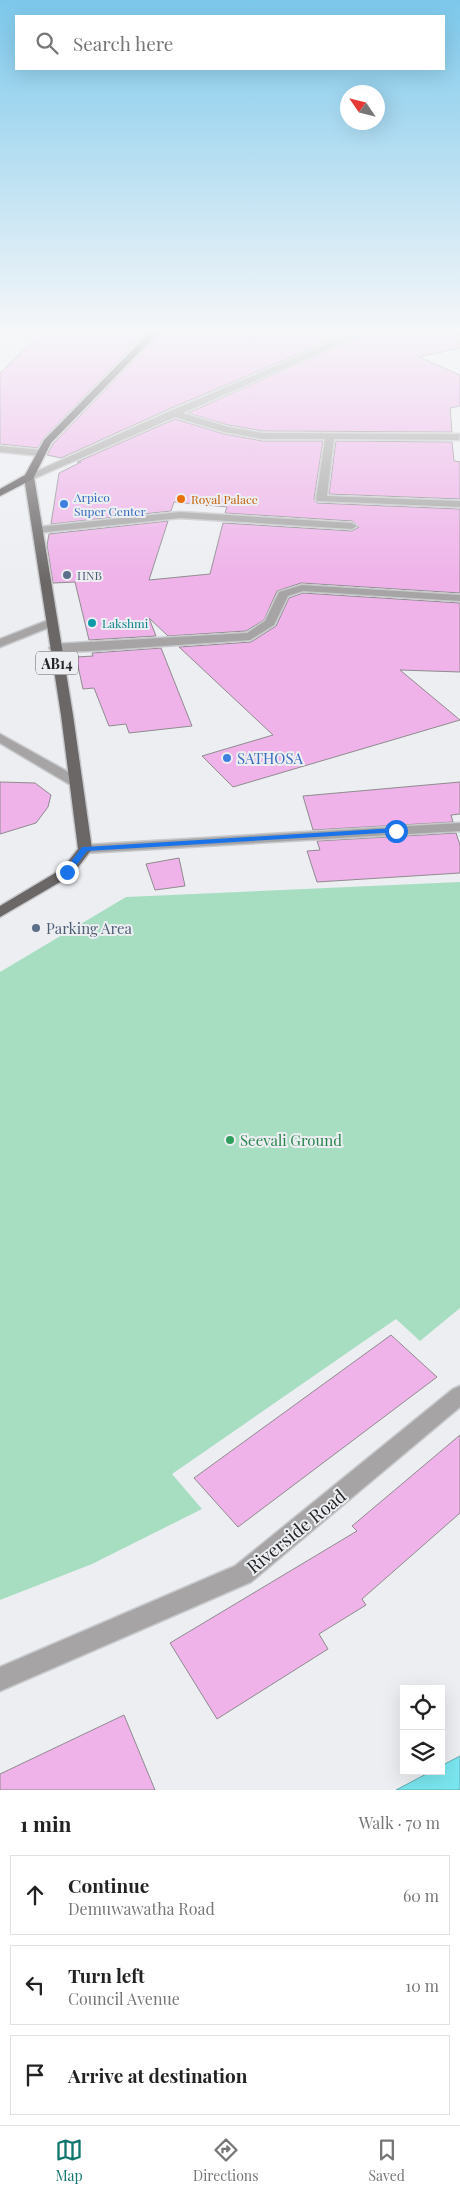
<!DOCTYPE html>
<meta charset="utf-8">
<style>
body{margin:0;font-family:"Playfair Display",serif;background:#f6f6f6;color:#222}
.controls{position:absolute;right:15px;bottom:15px;display:grid;overflow:hidden;border-radius:0px;box-shadow:0 5px 20px #0002}
.controls button{width:45px;height:45px;display:grid;place-items:center;padding:0;border:0;border-bottom:1px solid #e0e0e0;background:#fff;color:#222;font:25px sans-serif}
.compass{position:absolute;left:340px;top:85px;width:45px;height:45px;border-radius:50%;background:#fff;box-shadow:0 5px 20px #0002;rotate:305deg}
.stop{position:absolute;width:15px;height:15px;margin:-11px;border:4px solid #1a73e8;border-radius:50%;background:#fff}
.stop.end{background:#1a73e8;border-color:#fff;box-shadow:0 1px 5px #0008}
.list{margin:0;padding:0;list-style:none}
h2{display:flex;justify-content:space-between;align-items:center;height:65px;margin:0;padding:0 20px;font-size:21px}
h2 small{font-size:16px;font-weight:400;color:#767676}
.list li{display:grid;grid-template-columns:32px 1fr auto;gap:15px;align-items:center;box-sizing:border-box;height:80px;margin:0 10px 10px;padding:0 10px;border:1px solid #e0e0e0;border-radius:0px}
.list b{display:block;font-size:19px;white-space:nowrap}
.list p{margin:0;font-size:16px;white-space:nowrap;color:#767676}
.list em{font-size:16px;font-style:normal;color:#767676}
.icon{flex:none;width:28px;height:28px;fill:none;stroke:currentColor;stroke-width:2;stroke-linecap:round;stroke-linejoin:round}
.map{position:relative;flex:none;width:460px;height:1790px;overflow:hidden}
.search{position:absolute;background:#fff;box-shadow:0 5px 20px #0002;left:15px;right:15px;top:15px;height:55px;display:flex;align-items:center;gap:12px;box-sizing:border-box;padding:0 18px;border-radius:0px;color:#767676;font-size:19px}
.sheet{height:335px;background:#fff}
nav{display:flex;justify-content:space-around;align-items:center;box-sizing:border-box;height:70px;border-top:1px solid #e0e0e0;background:#fff;font-size:14px;color:#767676}
nav a{display:grid;justify-items:center;gap:2px}
nav .on{color:#0f766e}
.map>svg:first-child{display:block}
</style>
<div class="map">
<svg width="460" height="1790" viewBox="0 0 460 1790">
<rect width="100%" height="100%" fill="#eceef1"/>
<polygon fill="#a7dec2" points="460,882 460,1308 420,1341 396,1319 172,1474 202,1509 92,1564 0,1600 0,972 126,897"/>
<polygon fill="#7ae6ef" stroke="#60acb2" points="460,1756 460,1790 396,1790 432,1771 441,1771 441,1766"/>
<g fill="#efb2e9" stroke="#8f8c8f">
<polygon points="42,331 148,331 43,439 38,448 0,444 0,373"/>
<polygon points="162,331 353,331 169,409 61,458 47,455 53,444"/>
<polygon points="371,331 460,331 460,348 419,357 460,375 460,406 450,408 452,432 263,431 228,425 188,413"/>
<polygon points="175,419 224,434 263,441 323,441 314,499 317,503 460,509 460,593 301,583 277,591 264,620 246,631 168,636 149,618 156,636 89,640 75,582 53,583 47,545 49,534 168,521 149,580 210,574 223,523 352,531 359,527 352,521 225,513 227,507 174,502 171,511 51,524 59,473 81,462 77,462"/>
<polygon points="336,441 452,442 454,461 460,462 460,499 329,494"/>
<polygon points="303,593 460,603 460,672 400,670 460,720 233,787 202,756 273,735 179,647 251,642 276,626 289,598"/>
<polygon points="161,648 192,726 129,733 126,724 109,726 94,688 83,689 76,657 93,656 92,653"/>
<polygon points="0,782 35,783 51,795 48,807 36,823 0,834"/>
<polygon points="460,782 460,814 451,815 453,822 313,830 303,796"/>
<polygon points="456,833 460,845 460,873 317,882 307,851 320,850 317,841"/>
<polygon points="179,858 185,886 155,890 146,864"/>
<polygon points="391,1335 437,1377 238,1527 194,1478"/>
<polygon points="460,1435 460,1513 362,1599 366,1605 319,1634 328,1649 217,1719 170,1643 357,1531 352,1526"/>
<polygon points="124,1715 155,1790 0,1790 0,1774"/>
</g>
<g fill="none" stroke-linecap="round" stroke-linejoin="round">
<defs>
<g id="minor">
<polygon points="358,331 369,331 183,413 228,427 263,433 460,434 459,440 334,439 327,496 460,501 460,507 317,501 316,499 325,439 263,439 224,432 175,417 33,479 25,479 24,477 170,411"/>
<polygon points="0,446 41,450 46,453 41,456 0,452"/>
<polygon points="180,512 352,523 357,526 352,529 180,518 37,533 32,530 37,527"/>
<polygon points="302,585 460,595 460,601 303,591 288,596 274,625 250,640 91,651 55,652 49,648 55,644 247,633 265,621 279,592"/>
<polygon points="51,619 57,623 55,625 0,647 0,639"/>
<polygon points="0,734 79,778 81,781 74,785 69,784 0,743"/>
<polygon points="460,823 460,831 85,853 80,852 78,849 80,846 85,845"/>
<polygon points="460,1386 460,1407 251,1582 0,1691 0,1667 235,1566 453,1389"/>
</g>
<polygon id="major" points="29,474 34,477 73,715 92,849 72,875 0,917 0,906 62,869 78,849 61,715 24,477"/>
<polygon id="highway" points="151,331 160,331 51,443 33,479 0,496 0,489 25,475 44,440"/>
</defs>
<use href="#minor" stroke="#c8c9cc" stroke-width="3"/>
<use href="#major" stroke="#c8c9cc" stroke-width="3"/>
<use href="#highway" stroke="#c8c9cc" stroke-width="3"/>
<use href="#minor" fill="#a6a4a4" fill-rule="evenodd"/>
<use href="#major" fill="#6b6767" fill-rule="evenodd"/>
<use href="#highway" fill="#565152" fill-rule="evenodd"/>
</g>
<linearGradient id="sky" x2="0" y2="1"><stop stop-color="#7cc8eb"/><stop offset="0.57" stop-color="#f6f7f9"/><stop offset="1" stop-color="#f6f7f9" stop-opacity="0"/></linearGradient>
<rect width="460" height="582" fill="url(#sky)"/>
<polygon fill="#1a73e8" points="396,828 400,831 399,832 87,851 70,874 63,872 82,847 85,847"/>
<circle fill="#e8710a" stroke="#eceef1" stroke-width="2" cx="181" cy="499" r="5"/>
<g fill="#3f7fe0" stroke="#eceef1" stroke-width="2">
<circle cx="64" cy="504" r="5"/>
<circle cx="227" cy="758" r="5"/>
</g>
<g fill="#5c6f8a" stroke="#eceef1" stroke-width="2">
<circle cx="67" cy="575" r="5"/>
<circle cx="36" cy="928" r="5"/>
</g>
<circle fill="#0f9aa8" stroke="#eceef1" stroke-width="2" cx="92" cy="623" r="5"/>
<circle fill="#2e9e5b" stroke="#eceef1" stroke-width="2" cx="230" cy="1140" r="5"/>
<g text-anchor="middle" dominant-baseline="central" stroke-width="4" stroke-linejoin="round" paint-order="stroke">
<g font-size="12" fill="#366cbe" stroke="#eceef1" text-anchor="start">
<text x="74" y="497">Arpico<tspan x="74" dy="14">Super Center</tspan></text>
</g>
<g font-size="12" fill="#c56008" stroke="#eceef1" text-anchor="start">
<text x="191" y="499">Royal Palace</text>
</g>
<g font-size="12" fill="#4e5e75" stroke="#eceef1" text-anchor="start">
<text x="77" y="575">HNB</text>
</g>
<g font-size="12" fill="#0d838f" stroke="#eceef1" text-anchor="start">
<text x="102" y="623">Lakshmi</text>
</g>
<rect fill="#eceef1" stroke="#5f6062" stroke-width="1" x="36" y="651.5" width="42" height="23" rx="4"/>
<g font-size="14" font-weight="bold" fill="#222324">
<text x="57" y="663">AB14</text>
</g>
<g font-size="15" fill="#366cbe" stroke="#eceef1" text-anchor="start">
<text x="237" y="758">SATHOSA</text>
</g>
<g font-size="15" fill="#4e5e75" stroke="#eceef1" text-anchor="start">
<text x="46" y="928">Parking Area</text>
</g>
<g font-size="15" fill="#27864d" stroke="#eceef1" text-anchor="start">
<text x="240" y="1140">Seevali Ground</text>
</g>
<g font-size="18" fill="#222324" stroke="#eceef1">
<text transform="translate(296 1531) rotate(-39)">Riverside Road</text>
</g>
</g>
</svg>
<div class="controls">
<button><svg class="icon" aria-label="locate" viewBox="0 0 24 24"><circle cx="12" cy="12" r="6"/><path d="M12 2v4M12 18v4M2 12h4M18 12h4"/></svg></button>
<button><svg class="icon" aria-label="layers" viewBox="0 0 24 24"><path d="M12 4l9 5-9 5-9-5zM3 14l9 5 9-5"/></svg></button>
</div>
<svg class="compass" viewBox="-18 -18 36 36"><path d="M0-13l5 13h-10z" fill="#e53935"/><path d="M0 13l5-13h-10z" fill="#767676"/></svg>
<div class="stop" style="left:396px;top:831px"></div>
<div class="stop end" style="left:67px;top:872px"></div>
<div class="search"><svg class="icon" aria-label="search" viewBox="0 0 24 24"><circle cx="10" cy="10" r="6"/><path d="M15 15l6 6"/></svg>Search here</div>
</div>
<section class="sheet">
<h2>1 min<small>Walk · 70 m</small></h2>
<ul class="list">
<li><svg class="icon" aria-label="ahead" viewBox="0 0 24 24"><path d="M12 20V5M6 11l6-6 6 6"/></svg><div><b>Continue</b><p>Demuwawatha Road</p></div><em>60 m</em></li>
<li><svg class="icon" aria-label="left" viewBox="0 0 24 24"><path d="M17 20v-9H6M10 6l-5 5 5 5"/></svg><div><b>Turn left</b><p>Council Avenue</p></div><em>10 m</em></li>
<li><svg class="icon" aria-label="arrive" viewBox="0 0 24 24"><path d="M6 21V4h12l-3 4 3 4H6"/></svg><div><b>Arrive at destination</b></div></li>
</ul>
</section>
<nav>
<a class="on"><svg class="icon" aria-label="map" viewBox="0 0 24 24"><path d="M3 6l6-2 6 2 6-2v14l-6 2-6-2-6 2zM9 4v14M15 6v14"/></svg>Map</a>
<a><svg class="icon" aria-label="directions" viewBox="0 0 24 24"><path d="M12 3l9 9-9 9-9-9zM9 14v-3h6M13 9l2 2-2 2"/></svg>Directions</a>
<a><svg class="icon" aria-label="saved" viewBox="0 0 24 24"><path d="M7 4h10v16l-5-4-5 4z"/></svg>Saved</a>
</nav>
